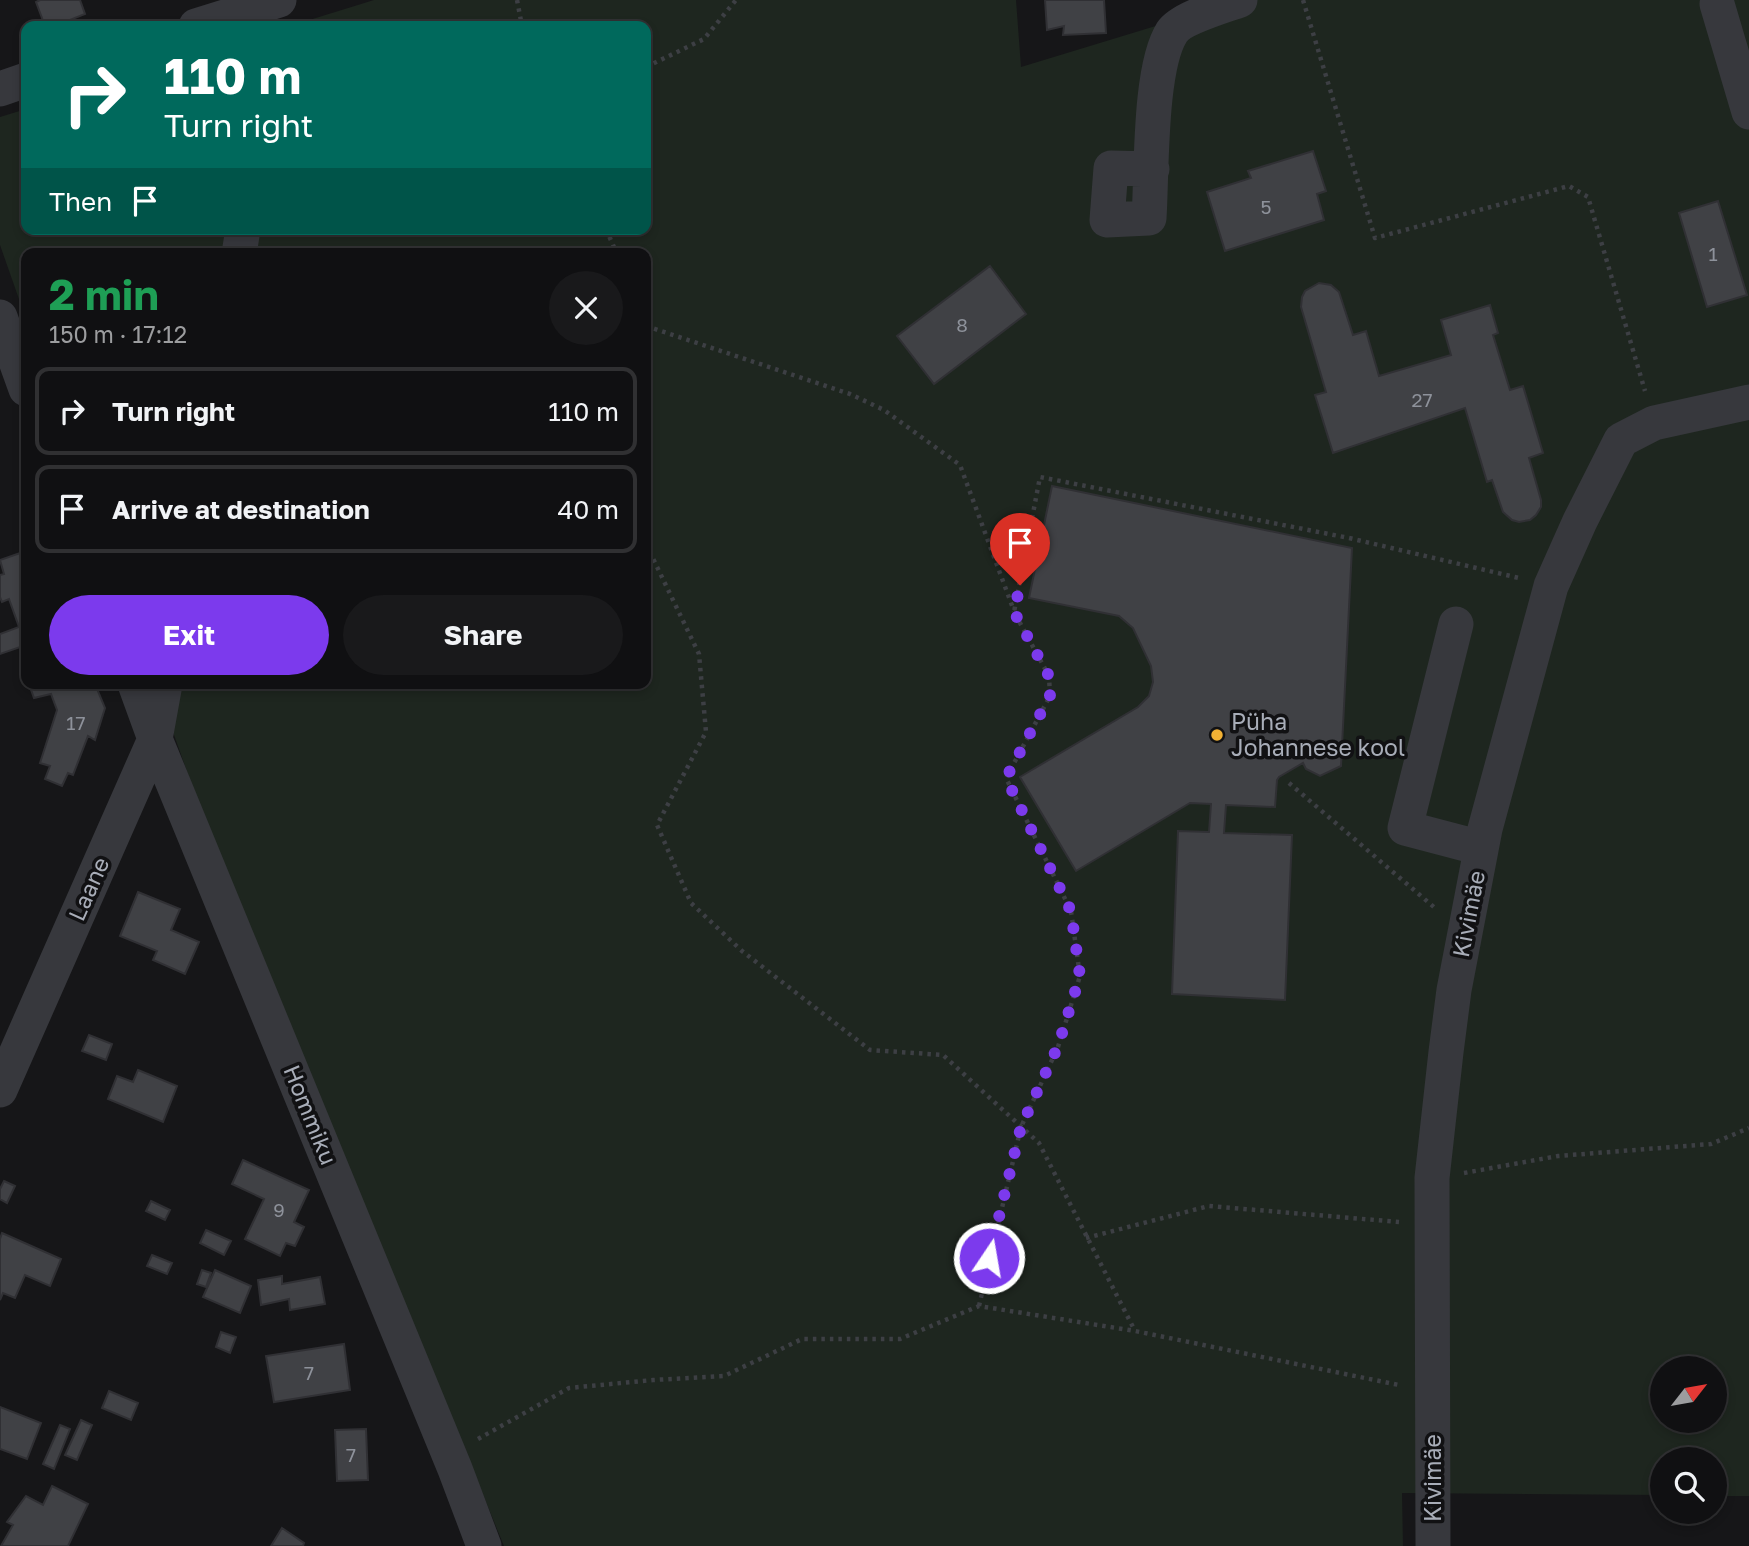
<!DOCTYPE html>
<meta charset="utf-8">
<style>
:root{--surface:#101012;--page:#19191b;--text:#f1f3f6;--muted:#9c9d9f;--line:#303032;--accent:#7c3aed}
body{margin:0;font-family:"Golos Text",sans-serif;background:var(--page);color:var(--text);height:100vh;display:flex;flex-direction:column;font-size:26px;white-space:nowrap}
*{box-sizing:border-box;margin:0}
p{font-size:23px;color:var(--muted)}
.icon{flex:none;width:38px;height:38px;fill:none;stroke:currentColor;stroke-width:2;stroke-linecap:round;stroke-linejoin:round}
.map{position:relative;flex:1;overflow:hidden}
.details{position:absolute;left:21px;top:248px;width:630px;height:441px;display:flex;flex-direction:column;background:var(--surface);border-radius:14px;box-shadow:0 4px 10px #0003,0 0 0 2px var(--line)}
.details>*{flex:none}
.banner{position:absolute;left:21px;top:21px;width:630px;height:214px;border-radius:14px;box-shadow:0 4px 10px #0003,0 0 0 2px var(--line);background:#00695c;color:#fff;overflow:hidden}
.needle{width:46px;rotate:59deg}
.controls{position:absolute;left:1650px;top:1356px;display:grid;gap:14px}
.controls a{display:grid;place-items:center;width:77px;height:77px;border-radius:50%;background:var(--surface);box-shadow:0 4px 10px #0003,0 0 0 2px var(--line);font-size:35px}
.pin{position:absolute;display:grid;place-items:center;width:60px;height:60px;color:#fff;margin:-72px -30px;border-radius:50% 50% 50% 0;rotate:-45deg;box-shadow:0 0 7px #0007}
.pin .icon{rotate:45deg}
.me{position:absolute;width:77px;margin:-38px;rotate:12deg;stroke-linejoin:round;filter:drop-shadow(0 0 5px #0008)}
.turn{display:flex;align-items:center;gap:24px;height:147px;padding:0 28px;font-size:32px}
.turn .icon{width:91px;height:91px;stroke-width:2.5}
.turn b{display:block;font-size:49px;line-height:60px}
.then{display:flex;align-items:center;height:66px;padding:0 28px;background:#0003;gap:14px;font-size:26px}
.round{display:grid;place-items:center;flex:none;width:74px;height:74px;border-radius:37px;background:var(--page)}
.headline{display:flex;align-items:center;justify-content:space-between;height:119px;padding:0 28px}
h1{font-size:42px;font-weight:700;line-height:52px;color:#1e9e55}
.primary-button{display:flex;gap:14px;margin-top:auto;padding:14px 28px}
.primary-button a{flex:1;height:80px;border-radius:42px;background:var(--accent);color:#fff;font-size:28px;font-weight:700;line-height:80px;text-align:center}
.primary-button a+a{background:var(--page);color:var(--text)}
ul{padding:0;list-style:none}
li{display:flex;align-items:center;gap:21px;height:88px;margin:0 14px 10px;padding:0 14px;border:4px solid var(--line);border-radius:14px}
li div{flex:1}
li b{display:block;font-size:26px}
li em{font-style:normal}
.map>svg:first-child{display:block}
</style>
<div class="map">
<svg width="1749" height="1546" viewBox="0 0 1749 1546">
<rect width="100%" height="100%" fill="#161618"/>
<path fill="#1e261f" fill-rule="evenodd" d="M374,0H1016L1021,67L1241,0H1749V1496H1715V1460H1662V1495L1402,1493L1403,1546H504L190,780L156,684H646V254H26V319L0,245V117L26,109V229H646V26H290ZM1662,1368H1715V1421H1662Z"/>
<path fill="#404145" stroke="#303034" stroke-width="2" d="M40,0H80L85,14L55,26H45L36,2Z
M1045,0H1104L1106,33L1063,35L1064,26L1047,30Z
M1313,151L1326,191L1317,194L1324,220L1225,251L1207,192L1251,178L1248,171Z
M1718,201L1747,295L1707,307L1679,213Z
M990,266L1026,314L934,384L897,336Z
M1319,283L1331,285L1339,292L1353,335L1366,331L1379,376L1451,355L1441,320L1490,305L1498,333L1493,335L1510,390L1523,386L1543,453L1529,458L1541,500V507L1536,515L1530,520L1519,522L1512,520L1503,512L1492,480L1487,482L1465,408L1333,453L1315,395L1326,392L1301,307L1302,297L1305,291Z
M1052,486L1352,548L1341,766L1320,776L1306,769L1303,763L1279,777L1277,780L1275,807L1226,805L1224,833L1292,835L1285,1000L1172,994L1178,831L1209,832L1211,804L1190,803L1076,871L1020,777L1138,707L1149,696L1153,682L1151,666L1133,628L1119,616L1029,598Z
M26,551V645L0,654V634L19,627L9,599L2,602L0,597V575L4,574L0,560Z
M29,684H95L105,708L95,740L88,736L73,775L68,773L62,786L45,779L50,766L40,763L57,710L51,694L34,698Z
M138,892L180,909L171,930L199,942L185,974L153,960L157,951L120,936Z
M89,1035L112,1044L106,1060L82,1051Z
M138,1070L177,1086L163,1122L108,1099L117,1076L133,1082Z
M243,1160L309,1190L294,1222L304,1227L295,1246L286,1243L280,1256L245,1239L264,1199L232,1184Z
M4,1181L15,1186L7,1203L0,1199V1189Z
M151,1201L170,1210L165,1220L146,1211Z
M206,1230L231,1241L224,1255L200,1243Z
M2,1233L61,1259L50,1286L25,1275L15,1298L3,1293L0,1300V1239Z
M152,1255L172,1263L167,1274L147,1266Z
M202,1270L211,1273L206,1287L197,1284Z
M215,1270L251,1286L240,1313L203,1297Z
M282,1276V1284L320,1277L325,1304L290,1310L289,1299L261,1305L258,1280Z
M221,1332L236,1337L230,1353L216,1347Z
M344,1344L350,1390L274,1402L266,1356Z
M109,1391L138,1403L131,1420L102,1408Z
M0,1407L41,1423L27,1459L0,1449Z
M81,1420L92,1425L77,1460L65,1455Z
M60,1425L70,1429L54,1469L43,1464Z
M366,1429L368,1480L337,1481L335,1430Z
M52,1486L88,1504L68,1546H1L13,1525L7,1522L26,1496L43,1505Z
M282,1528L304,1543L303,1546H271Z"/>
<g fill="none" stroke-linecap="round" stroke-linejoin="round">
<path stroke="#3d3f44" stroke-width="4.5" stroke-dasharray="3.5 5" stroke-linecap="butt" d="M517,0L522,26
M1303,0L1375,238L1569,186L1588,197L1645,391
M646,67L704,39L736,0
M606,229L617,254
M646,326L850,394L884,410L960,465L1014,611
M646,544L699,654L706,732L657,825L691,903L742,951L870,1050L943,1055L1039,1143L1135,1331
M1289,783L1435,908
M1464,1173L1558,1156L1711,1144L1749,1128
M1086,1238L1209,1206L1399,1222
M979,1306L1021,1127L1058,1047L1080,976L1071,911L1006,778L1050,696L1049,676L1014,612L1040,477L1349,538L1519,578
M478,1439L569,1388L653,1380L724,1376L802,1339H900L979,1306L1135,1331L1399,1385"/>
<path stroke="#37383d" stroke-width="35" d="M1717,4L1749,112
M196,26L279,0
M0,89L26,80
M1152,169L1111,168L1107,220L1149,218C1152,172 1149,68 1172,32C1181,18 1224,6 1240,0
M239,254L243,229
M0,317L26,389
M1456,624L1405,828L1481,848
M135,684L155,739L455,1469L484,1546
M0,1090L155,739L165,684
M1433,1546L1432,1178L1446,1052L1454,990L1485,829L1551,586L1580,521L1621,440L1654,423L1749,402"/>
</g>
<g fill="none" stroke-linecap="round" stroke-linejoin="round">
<path stroke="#7c3aed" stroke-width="12" stroke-dasharray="0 21.6" d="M989,1258L1021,1127L1058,1046L1080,976L1071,911L1006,778L1050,696L1049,676L1014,612L1020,585"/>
</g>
<circle fill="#f2b134" stroke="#111113" stroke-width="2.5" cx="1217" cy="735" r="7"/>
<g text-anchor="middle" stroke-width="7" stroke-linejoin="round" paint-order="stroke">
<g font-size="19" fill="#8e929b">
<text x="1266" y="214">5</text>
<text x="1713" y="261">1</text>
<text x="962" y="332">8</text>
<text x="1422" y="407">27</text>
<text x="76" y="730">17</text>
<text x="279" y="1217">9</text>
<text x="309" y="1380">7</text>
<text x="351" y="1462">7</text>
</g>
<g font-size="23" fill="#a8adb8" stroke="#111113" text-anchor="start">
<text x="1231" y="730">Püha<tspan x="1231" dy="26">Johannese kool</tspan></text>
</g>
<g font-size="23" fill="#a8adb8" stroke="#111113">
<text transform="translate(89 889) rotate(-66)" y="8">Laane</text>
<text transform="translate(1469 914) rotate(-79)" y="8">Kivimäe</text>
<text transform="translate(310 1115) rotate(68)" y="8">Hommiku</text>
<text transform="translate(1433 1478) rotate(-90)" y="8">Kivimäe</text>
</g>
</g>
</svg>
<div class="controls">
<a><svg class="needle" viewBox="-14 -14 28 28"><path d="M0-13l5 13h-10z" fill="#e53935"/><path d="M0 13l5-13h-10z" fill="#9c9d9f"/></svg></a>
<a><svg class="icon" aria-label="search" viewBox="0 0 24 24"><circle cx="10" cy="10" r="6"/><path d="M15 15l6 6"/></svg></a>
</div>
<div class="pin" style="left:1020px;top:585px;background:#d93025"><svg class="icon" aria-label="arrive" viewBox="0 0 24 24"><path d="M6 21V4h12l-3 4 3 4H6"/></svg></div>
<svg class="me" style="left:989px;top:1258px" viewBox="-20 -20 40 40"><circle r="17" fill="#7c3aed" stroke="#fff" stroke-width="3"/><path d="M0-11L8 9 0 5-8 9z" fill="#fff"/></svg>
<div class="banner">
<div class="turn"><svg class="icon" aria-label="right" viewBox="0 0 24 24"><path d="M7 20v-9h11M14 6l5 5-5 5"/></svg><div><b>110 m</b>Turn right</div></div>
<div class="then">Then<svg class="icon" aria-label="arrive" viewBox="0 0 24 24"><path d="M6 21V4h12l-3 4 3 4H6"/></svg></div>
</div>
<section class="details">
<div class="headline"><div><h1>2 min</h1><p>150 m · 17:12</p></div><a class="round"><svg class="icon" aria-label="close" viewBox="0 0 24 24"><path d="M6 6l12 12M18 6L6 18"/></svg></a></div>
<ul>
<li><svg class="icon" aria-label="right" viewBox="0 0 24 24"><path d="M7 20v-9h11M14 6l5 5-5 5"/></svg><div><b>Turn right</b></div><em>110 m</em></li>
<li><svg class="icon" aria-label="arrive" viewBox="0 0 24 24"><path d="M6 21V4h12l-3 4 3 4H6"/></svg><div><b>Arrive at destination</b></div><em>40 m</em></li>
</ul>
<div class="primary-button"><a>Exit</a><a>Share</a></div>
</section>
</div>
